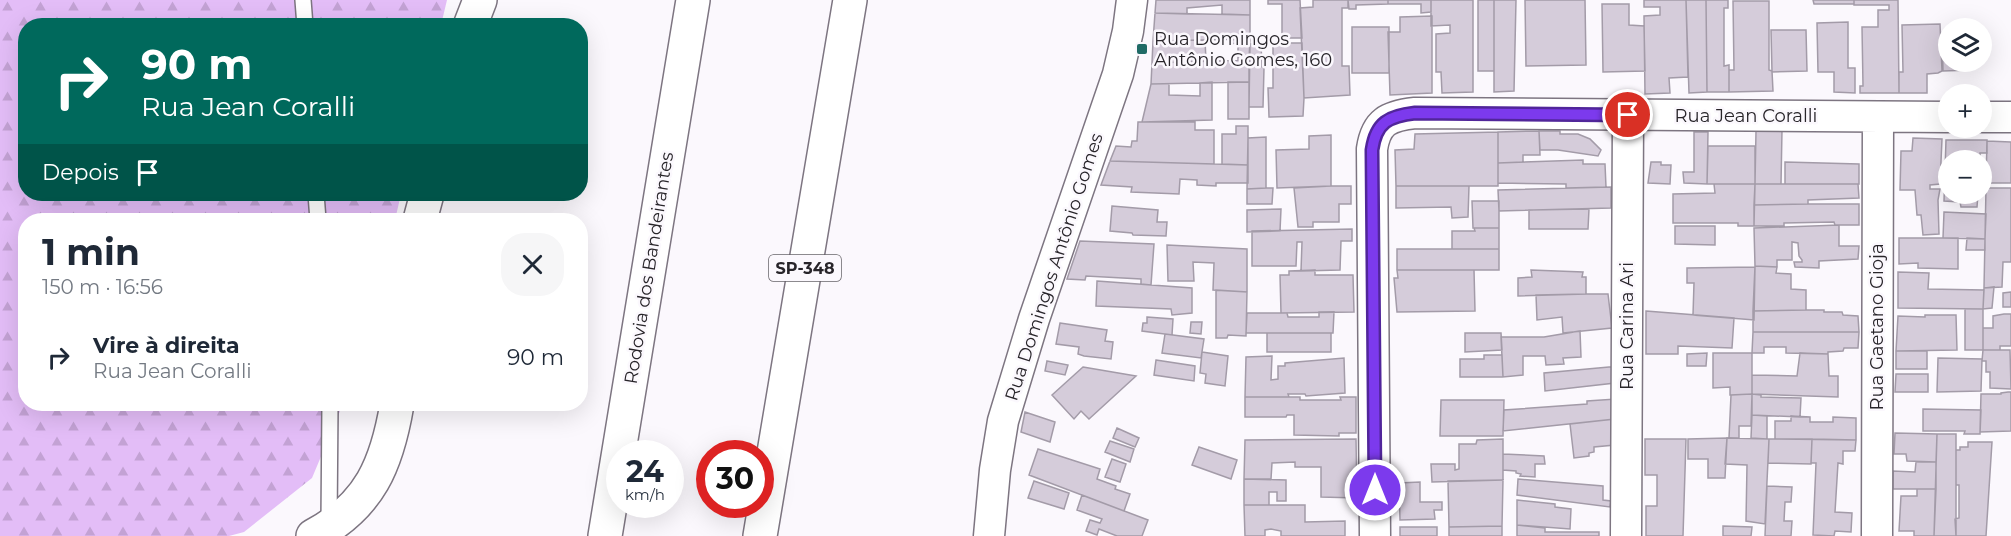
<!DOCTYPE html>
<html lang="pt">
<meta charset="utf-8">
<style>
:root{--surface:#fff;--page:#f6f6f7;--text:#1f2937;--muted:#747a83}
body{margin:0;font-family:Montserrat,sans-serif;background:var(--page);color:var(--text);height:100vh;display:flex;flex-direction:column;font-size:22px;white-space:nowrap}
*{box-sizing:border-box;margin:0}
p{font-size:20px;color:var(--muted)}
.icon{flex:none;width:33px;height:33px;fill:none;stroke:currentColor;stroke-width:2;stroke-linecap:round;stroke-linejoin:round}
.map{position:relative;flex:1;overflow:hidden}
.drawer{position:absolute;left:18px;top:213px;width:570px;height:198px;display:flex;flex-direction:column;background:var(--surface);border-radius:24px;box-shadow:0 6px 24px #0002}
.drawer>*{flex:none}
.hud{position:absolute;left:18px;top:18px;width:570px;height:183px;border-radius:24px;box-shadow:0 6px 24px #0002;background:#00695c;color:#fff;overflow:hidden}
.fabs{position:absolute;left:1938px;top:18px;display:grid;gap:12px}
.fabs a{display:grid;place-items:center;width:54px;height:54px;border-radius:50%;background:var(--surface);box-shadow:0 6px 24px #0002;font-size:30px}
.speed{position:absolute;left:606px;top:440px;display:flex;gap:12px;font-size:30px;font-weight:700;text-align:center}
.speed>*{display:grid;place-content:center;width:78px;height:78px;border-radius:50%;background:var(--surface);box-shadow:0 6px 24px #0002;line-height:1}
.speed small{font-size:15px;font-weight:400}
.speed .limit{border:9px solid #d22;background:#fff;color:#111}
.pin{position:absolute;display:grid;place-items:center;width:51px;height:51px;color:#fff;margin:-26px;border:3px solid #fff;border-radius:50%;box-shadow:0 2px 6px #0007}
.me{position:absolute;width:66px;margin:-33px;rotate:0deg;stroke-linejoin:round;filter:drop-shadow(0 0 4px #0008)}
.turn{display:flex;align-items:center;gap:21px;height:126px;padding:0 24px;font-size:27px}
.turn .icon{width:78px;height:78px;stroke-width:2.5}
.turn b{display:block;font-size:42px;line-height:51px}
.then{display:flex;align-items:center;height:57px;padding:0 24px;background:#0003;gap:12px;font-size:22px}
.round{display:grid;place-items:center;flex:none;width:63px;height:63px;border-radius:24px;background:var(--page)}
.overview{display:flex;align-items:center;justify-content:space-between;height:102px;padding:0 24px}
h1{font-size:36px;font-weight:700;line-height:45px}
ul{padding:0;list-style:none}
li{display:flex;align-items:center;gap:18px;height:84px;padding:0 24px}
li div{flex:1}
li b{display:block;font-size:22px}
li em{font-style:normal}
.map>svg:first-child{display:block}
</style>
<div class="map">
<svg width="2011" height="536" viewBox="0 0 2011 536">
<defs>
<pattern id="forest-firs" width="22" height="20" patternUnits="userSpaceOnUse" patternTransform="scale(1.5)"><rect width="22" height="20" fill="#e3bdf7"/><path d="M5 1l3.5 6h-7zM16 11l3.5 6h-7z" fill="#c3a2d4"/></pattern>
</defs>
<rect width="100%" height="100%" fill="#fbf8fd"/>
<path fill="url(#forest-firs)" d="M0,0H447L441,25L26,26V194H401L395,220H26V404H343L312,478L244,532L229,536H0Z"/>
<path fill="#d5ccda" stroke="#a39ba8" stroke-width="1.5" d="M1156,0H1250V15L1222,14V5L1187,8V14L1155,13Z
M1268,0H1300L1302,38H1282V4H1268Z
M1313,0H1348V8H1342V66H1349L1350,95L1304,98L1300,8L1313,7Z
M1348,0H1388V4L1356,5V9H1349Z
M1388,0H1431V12L1421,13V4H1388Z
M1431,0H1473V92L1442,93L1441,72H1436V34L1450,33V25L1431,26Z
M1478,0H1494V71H1478Z
M1494,0H1516L1514,91L1494,92Z
M1525,0H1585L1586,65L1526,66Z
M1644,0H1686L1688,77L1669,78L1670,93L1645,94L1644,16L1660,15V7H1644Z
M1686,0H1706L1707,92L1689,93Z
M1706,0H1728V8H1724V66L1729,65V92H1707Z
M1813,0H1854V4H1814Z
M1854,0H1898L1899,93H1860V86H1863L1862,27H1878V10H1889V5H1854Z
M1733,1H1769V70L1772,71L1773,91L1729,92V70H1734Z
M1602,4H1629V25L1644,26L1645,71L1603,72Z
M1155,13L1250,15V39L1153,41Z
M1432,16V93L1390,95L1388,32H1400V17Z
M1848,22V68H1855V93L1834,92V72H1818L1817,23Z
M1940,24L1942,71L1938,73L1927,74V93H1899V72H1903L1902,25Z
M1352,27H1389V73H1352Z
M1771,30H1806L1807,71L1772,72Z
M1942,36H1948V62H1971V70L1943,71Z
M1250,39L1249,60H1238V43L1229,44V40Z
M1205,40L1206,61L1152,63L1153,41Z
M1273,43H1302L1304,98L1303,116L1269,117L1268,88H1273Z
M1250,44H1261L1262,67L1264,68L1263,107H1249Z
M1249,60V82L1151,84L1152,63Z
M1212,82V120L1142,122L1151,84H1169V95L1200,96V83Z
M1228,82H1249V119H1228Z
M1138,122H1195V130H1214V164L1110,161L1116,146L1131,147L1132,141H1137Z
M1236,126H1248V165L1222,164V134H1236Z
M1782,130L1781,184H1755L1756,131Z
M1539,131L1540,155H1523V162L1498,163V132Z
M1539,131H1560V134H1578L1590,139L1601,150L1598,156L1558,150H1540Z
M1498,132V186H1396L1395,150L1414,149L1415,134Z
M1694,132H1708L1707,184L1684,183L1683,172H1694Z
M1331,135V186L1277,188L1276,150L1309,149V136Z
M1266,137V188L1247,189L1248,138Z
M1913,138L1942,139L1940,184L1930,185V189H1940L1938,200L1939,234L1923,235L1921,215H1917L1915,190H1900L1901,151H1912Z
M1946,140H1987V153H1980V160H1948V194H1978L1977,207H1961L1960,202L1944,201Z
M1987,141L2011,142V183H1986Z
M1708,146H1755V184H1707Z
M1583,160V164H1605L1606,187L1566,188V184L1498,183V163Z
M1110,161L1248,165V183H1216V186L1197,185V180L1180,179L1179,194L1131,192L1132,187L1101,185Z
M1651,162H1661V165H1671L1670,184L1648,183Z
M1785,162L1859,164V184H1785Z
M1714,184H1755L1754,226H1738V223H1673V194L1715,193Z
M1755,184H1858L1859,198L1808,200V204L1754,205Z
M1331,186H1351V204H1339V222H1313V227H1298L1294,188Z
M1396,186H1469L1468,217L1452,218L1451,207L1396,208Z
M1611,187V208L1499,211L1498,190Z
M1266,188H1273L1272,204H1247V189Z
M1986,188H2011V262H2003L2002,287L1984,288Z
M1472,201H1499V228H1473Z
M1808,204H1859V225H1835L1834,222L1784,223V226H1754V205Z
M1112,206L1158,210L1157,222H1167L1166,236L1133,235L1132,233L1110,231Z
M1281,209L1280,231L1247,232V210Z
M1589,209L1588,229H1529V210Z
M1944,212L1986,214L1985,239L1943,238Z
M1839,225V246H1859L1858,259L1819,261V268L1795,267L1794,262H1802V260L1799,256L1798,243L1792,242V260H1777V267L1755,266L1754,228Z
M1675,226H1715V245L1675,244Z
M1474,228H1499V249H1452V231H1475Z
M1352,229V241H1341L1340,270L1301,271L1302,242H1297L1296,266H1252V231Z
M1899,238H1958V269L1918,268V263L1899,264Z
M1967,238L1985,239V250H1966Z
M1080,241L1154,244L1151,285L1141,284V279L1086,276L1085,280L1067,279Z
M1167,245L1247,249V292L1213,290L1214,263L1193,262L1194,281H1168Z
M1397,249H1499V270H1397Z
M1755,266L1777,267L1776,273L1791,274V289L1806,290V310L1753,311Z
M1755,267L1754,320L1693,315L1694,283H1687V268Z
M1315,270V275H1353L1354,312L1281,313L1280,275H1289V271Z
M1397,270H1474L1475,311L1397,312L1394,278H1398Z
M1531,270L1583,272L1582,277H1586V294L1518,296V278L1532,277Z
M1898,272L1929,273L1928,289L1984,290L1983,309L1898,308Z
M1097,281L1192,288V313L1172,315L1171,309L1096,306Z
M1994,287L1992,308L1983,309L1984,288Z
M1216,290L1247,292L1246,336L1228,335L1227,338H1216Z
M2011,292V307H2003V293Z
M1586,294H1608L1612,328L1563,333L1562,317L1537,320L1536,295Z
M1965,309H1983V350H1965Z
M1806,310H1824V312H1842L1843,315L1858,316L1859,332H1753V311Z
M1646,311L1734,318L1732,348L1678,346V354H1646Z
M1319,312H1334L1333,333H1246L1247,313H1287L1288,317H1319Z
M2004,314H2011V346H2000V350H1983V328H1993V316Z
M1925,315H1956L1957,350L1896,351L1898,316L1925,317Z
M1147,317L1173,319L1172,335L1142,331L1143,323H1147Z
M1191,322H1202L1201,334L1190,333Z
M1060,323L1107,330L1105,341L1113,342L1111,359L1084,356L1078,354L1079,347L1056,344Z
M1580,331L1581,357L1563,358L1564,364L1546,365L1545,356H1523V375L1503,377L1501,337H1544Z
M1753,332H1859L1858,348H1844L1843,351L1828,352V354L1786,353V347H1764V353H1752Z
M1267,333H1331V352H1267Z
M1465,333H1501L1502,350L1465,352Z
M1165,334L1204,339L1201,358L1162,353Z
M1983,350H2010L2011,389L1990,388V372H1986V361H1982Z
M1896,351H1927V369H1896Z
M1202,352L1228,356L1225,386L1205,383L1206,374L1200,373Z
M1707,353L1706,366H1687V354Z
M1713,353H1752V394L1730,395V387L1713,388Z
M1800,353L1828,354L1829,376H1838V397L1752,394V375L1797,376Z
M1484,355H1502L1503,377H1460V359H1484Z
M1272,356L1271,380L1278,379V366H1285V363L1344,358L1345,393L1306,396L1305,394H1288L1289,397H1245L1246,357Z
M1938,358L1982,359L1981,391L1937,392Z
M1156,360L1195,366L1194,381L1154,375Z
M1047,361L1068,365L1065,375L1045,371Z
M1083,367L1136,376L1089,419L1081,411L1074,419L1052,395Z
M1609,367H1614L1615,383L1545,391L1544,373Z
M1896,374H1928V392H1895Z
M2008,392H2011V431L1980,432L1981,394H2001V393Z
M1752,394L1761,395V397L1801,398L1800,417L1752,415Z
M1752,394L1751,426H1739V438H1729L1731,395Z
M1245,397H1300V400H1341L1340,397H1356V433H1339V436L1294,435V415H1287L1286,417H1245Z
M1616,399L1615,419L1503,431L1504,410L1587,404V401Z
M1441,400H1504L1503,436H1440Z
M1923,409L1981,410L1980,434H1964L1965,431H1923Z
M1025,412L1055,422L1050,442L1021,432Z
M1752,415L1767,416V439L1751,438Z
M1791,416L1810,417V422H1833V417L1856,418V440L1775,439V421H1791Z
M1615,419V445L1594,447V452L1589,453V456L1574,458L1570,424Z
M1117,428L1139,438L1135,447L1113,438Z
M1895,433L1937,434L1936,462L1907,461L1906,454H1894Z
M1937,434H1956V536H1934Z
M1727,438L1725,478H1708V459H1688V439Z
M1727,438L1769,439L1765,524L1746,521L1747,465L1725,464Z
M1356,439L1357,498L1321,497V467H1295V462L1272,463L1271,479H1244L1245,440Z
M1503,439V480L1432,482L1431,464H1455V470L1459,469V444H1476L1477,440Z
M1645,439H1686L1683,536H1646V506H1657V475H1645Z
M1769,439H1812L1811,464L1768,463Z
M1812,439L1856,440L1855,451H1843V464L1838,463L1835,512L1852,513L1851,532L1835,531L1834,536L1813,535L1816,463H1811Z
M1110,441L1134,449L1130,462L1105,452Z
M1968,442H1992L1986,536H1956L1955,519L1959,518V485H1956V450H1960V447H1968Z
M1199,447L1237,460L1231,479L1192,465Z
M1038,449L1100,469L1097,479L1116,486L1115,489L1130,494L1124,511L1029,475Z
M1503,454L1544,456L1545,464H1535V477L1520,476L1521,474L1516,473V471L1503,470Z
M1112,459L1126,464L1120,482L1105,477Z
M1916,462H1936V489H1893V471L1915,472Z
M1244,479L1286,480V501H1277V492H1269V505H1244Z
M1518,479L1603,486V500L1611,501L1610,507L1517,495Z
M1503,480L1502,526L1449,527L1448,481Z
M1034,481L1069,493L1064,509L1028,498Z
M1420,482V502H1442V510H1434L1435,519L1400,520L1399,483Z
M1767,486L1792,487L1791,502H1785L1784,521H1792L1791,536H1765Z
M1917,489H1936L1934,536H1914V531H1899L1901,496H1917Z
M1082,495L1148,520L1142,536H1117L1099,529L1097,535L1086,531L1090,520L1100,523L1102,519L1077,510Z
M1517,500L1555,504V507L1571,509L1570,529L1517,525Z
M1244,505H1305V522L1345,521V536H1281V531L1271,529L1265,530V536H1245Z
M1517,525L1545,528V532H1599V536H1517Z
M1502,526V536H1449V527Z
M1723,526L1752,527L1751,536H1723Z
M1400,527H1437V536H1400Z"/>
<g fill="none" stroke-linecap="round" stroke-linejoin="round">
<g stroke="#7d7581" stroke-width="18">
<path id="service" d="M303,0L305,26
M316,194L318,220
M329,525L330,404"/>
</g>
<g stroke="#7d7581" stroke-width="33">
<path id="minor" d="M1982,117H2011
M989,536L995,470L1003,421L1034,319L1118,74L1128,31L1132,0
M1375,536L1372,149C1376,122 1388,116 1415,113L1948,117
M1626,536L1628,115
M1877,536L1878,117"/>
</g>
<g stroke="#7d7581" stroke-width="36">
<path id="secondary" d="M470,26L480,0
M420,220L427,194
M313,536C370,506 387,464 397,404"/>
</g>
<g stroke="#7d7581" stroke-width="36">
<path id="motorway" d="M605,536L693,0
M760,536L850,0"/>
</g>
<use href="#service" stroke="#fff" stroke-width="15"/>
<use href="#minor" stroke="#fff" stroke-width="30"/>
<use href="#secondary" stroke="#fff" stroke-width="33"/>
<use href="#motorway" stroke="#fff" stroke-width="33"/>
</g>
<g fill="none" stroke-linecap="round" stroke-linejoin="round">
<g stroke="#51269a" stroke-width="15">
<path id="route" d="M1375,490L1372,150C1376,122 1389,116 1415,113L1628,115"/>
</g>
<use href="#route" stroke="#7c3aed" stroke-width="10"/>
</g>
<rect fill="#206b66" stroke="#fbf8fd" stroke-width="2" x="1136" y="43" width="12" height="12" rx="3"/>
<g text-anchor="middle" stroke-width="5" stroke-linejoin="round" paint-order="stroke">
<rect fill="#fbf8fd" stroke="#676469" stroke-width="1.5" x="769" y="255" width="72" height="26" rx="4.5"/>
<g font-size="16" font-weight="bold" fill="#28252a">
<text x="805" y="274">SP-348</text>
</g>
<g font-size="18" fill="#28252a" stroke="#fbf8fd" text-anchor="start">
<text x="1154" y="45">Rua Domingos<tspan x="1154" dy="21">Antônio Gomes, 160</tspan></text>
</g>
<g font-size="18" fill="#28252a" stroke="#fbf8fd">
<text x="1746" y="122">Rua Jean Coralli</text>
<text transform="translate(1054 267) rotate(-72)" y="6">Rua Domingos Antônio Gomes</text>
<text transform="translate(649 268) rotate(-81)" y="6">Rodovia dos Bandeirantes</text>
<text transform="translate(1627 326) rotate(-90)" y="6">Rua Carina Ari</text>
<text transform="translate(1877 327) rotate(-90)" y="6">Rua Gaetano Gioja</text>
</g>
</g>
</svg>
<div class="fabs">
<a><svg class="icon" aria-label="layers" viewBox="0 0 24 24"><path d="M12 4l9 5-9 5-9-5zM3 14l9 5 9-5"/></svg></a>
<a>+</a>
<a>−</a>
</div>
<div class="speed"><div>24<small>km/h</small></div><div class="limit">30</div></div>
<div class="pin" style="left:1628px;top:115px;background:#d93025"><svg class="icon" aria-label="arrive" viewBox="0 0 24 24"><path d="M6 21V4h12l-3 4 3 4H6"/></svg></div>
<svg class="me" style="left:1375px;top:490px" viewBox="-20 -20 40 40"><circle r="17" fill="#7c3aed" stroke="#fff" stroke-width="3"/><path d="M0-11L8 9 0 5-8 9z" fill="#fff"/></svg>
<div class="hud">
<div class="turn"><svg class="icon" aria-label="right" viewBox="0 0 24 24"><path d="M7 20v-9h11M14 6l5 5-5 5"/></svg><div><b>90 m</b>Rua Jean Coralli</div></div>
<div class="then">Depois<svg class="icon" aria-label="arrive" viewBox="0 0 24 24"><path d="M6 21V4h12l-3 4 3 4H6"/></svg></div>
</div>
<section class="drawer">
<div class="overview"><div><h1>1 min</h1><p>150 m · 16:56</p></div><a class="round"><svg class="icon" aria-label="close" viewBox="0 0 24 24"><path d="M6 6l12 12M18 6L6 18"/></svg></a></div>
<ul>
<li><svg class="icon" aria-label="right" viewBox="0 0 24 24"><path d="M7 20v-9h11M14 6l5 5-5 5"/></svg><div><b>Vire à direita</b><p>Rua Jean Coralli</p></div><em>90 m</em></li>
</ul>
</section>
</div>
